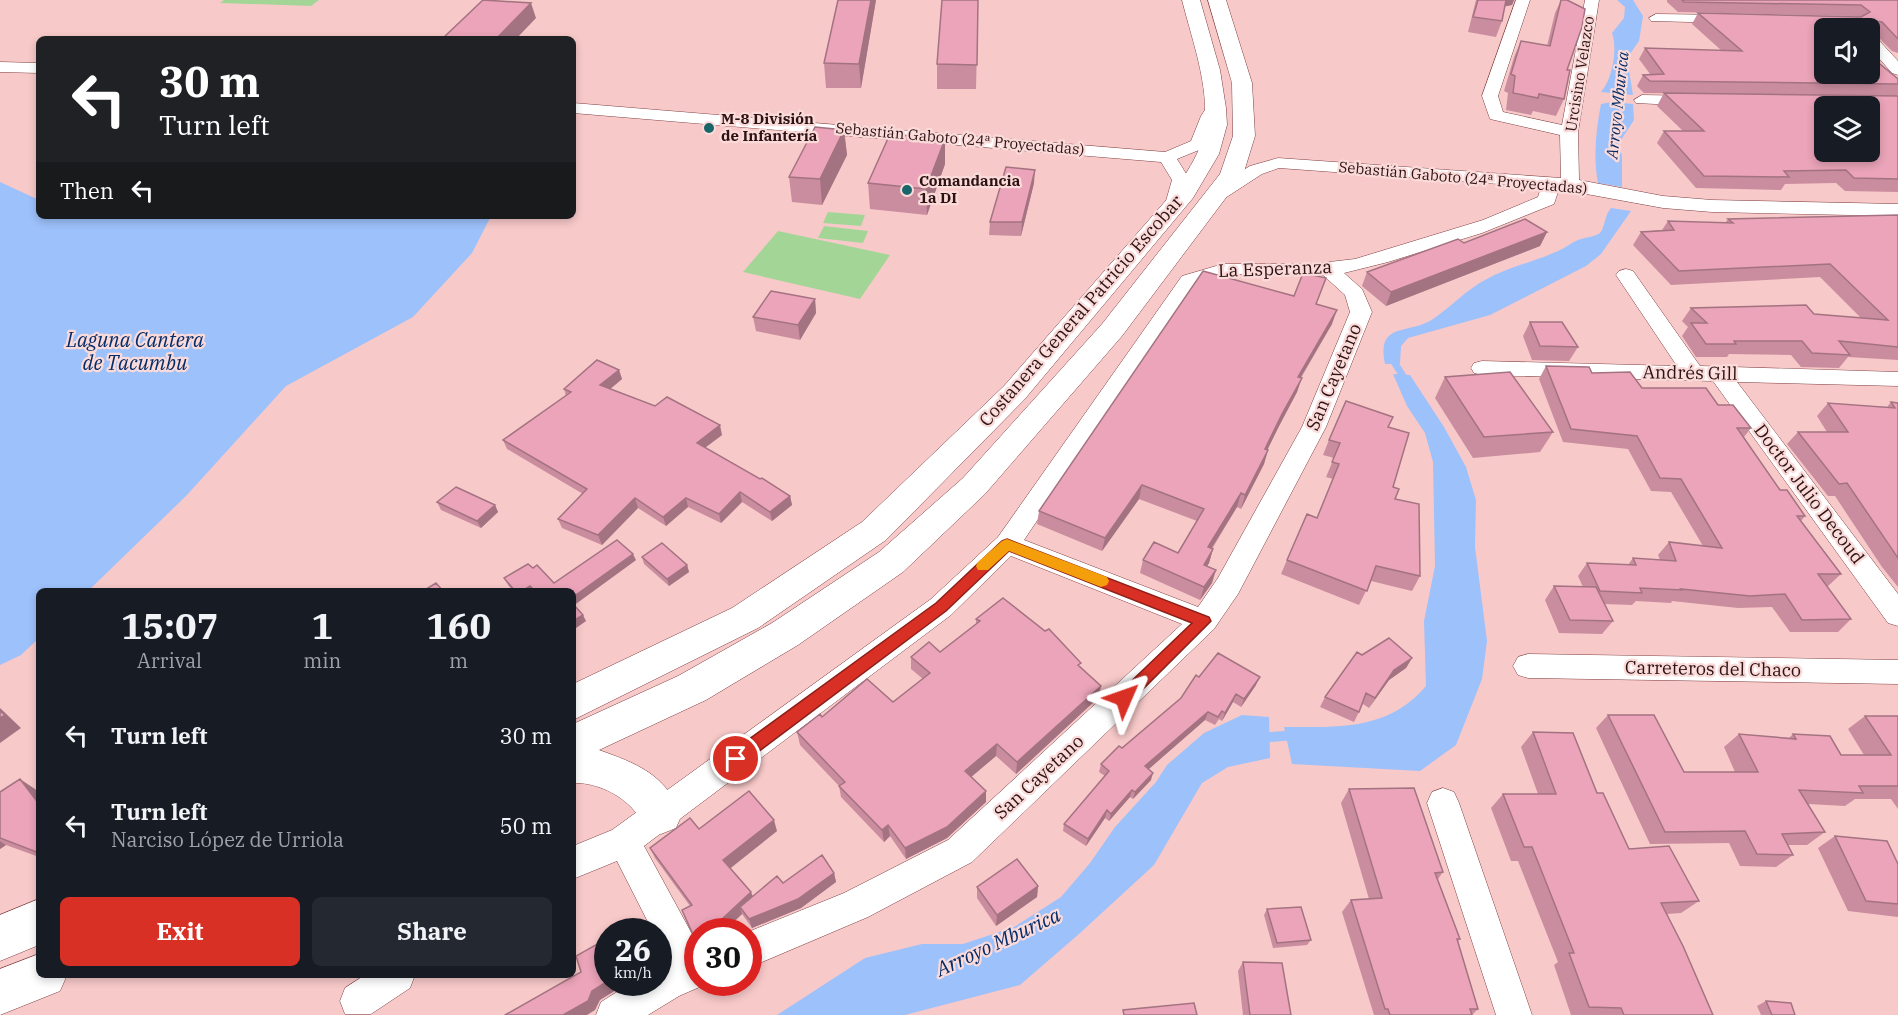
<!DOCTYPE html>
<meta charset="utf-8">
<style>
:root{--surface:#171b24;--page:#242831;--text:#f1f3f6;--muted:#9ea1a6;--accent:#d93025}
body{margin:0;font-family:"IBM Plex Serif",serif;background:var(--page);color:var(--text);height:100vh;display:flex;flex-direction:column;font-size:22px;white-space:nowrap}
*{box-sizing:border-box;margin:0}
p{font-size:20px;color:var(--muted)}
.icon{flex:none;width:33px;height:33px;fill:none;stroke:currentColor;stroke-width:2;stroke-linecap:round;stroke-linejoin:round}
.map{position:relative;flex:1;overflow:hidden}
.details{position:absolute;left:36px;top:588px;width:540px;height:390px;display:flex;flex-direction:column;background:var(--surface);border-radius:9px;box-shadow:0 3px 9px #0003}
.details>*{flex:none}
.top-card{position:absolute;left:36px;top:36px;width:540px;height:183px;border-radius:9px;box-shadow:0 3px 9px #0003;background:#202124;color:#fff;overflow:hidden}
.controls{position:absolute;left:1814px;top:18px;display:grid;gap:12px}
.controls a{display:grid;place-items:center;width:66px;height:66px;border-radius:9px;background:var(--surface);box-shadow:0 3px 9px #0003;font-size:30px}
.speed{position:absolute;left:594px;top:918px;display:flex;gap:12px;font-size:30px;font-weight:700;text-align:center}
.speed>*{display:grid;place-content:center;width:78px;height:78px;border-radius:50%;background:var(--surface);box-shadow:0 3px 9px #0003;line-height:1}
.speed small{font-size:15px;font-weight:400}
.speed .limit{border:9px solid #d22;background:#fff;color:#111}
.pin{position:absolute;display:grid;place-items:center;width:51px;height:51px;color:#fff;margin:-26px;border:3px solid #fff;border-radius:50%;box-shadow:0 2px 6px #0007}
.me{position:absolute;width:66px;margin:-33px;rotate:47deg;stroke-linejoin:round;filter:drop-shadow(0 0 4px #0008)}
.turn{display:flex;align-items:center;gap:21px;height:126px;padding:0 24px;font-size:27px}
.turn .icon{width:78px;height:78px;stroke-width:2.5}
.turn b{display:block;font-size:42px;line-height:51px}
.then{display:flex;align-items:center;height:57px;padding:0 24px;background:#0003;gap:12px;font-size:22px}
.eta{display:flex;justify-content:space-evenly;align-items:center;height:102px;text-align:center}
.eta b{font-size:36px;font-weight:800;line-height:42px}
.action{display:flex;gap:12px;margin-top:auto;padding:12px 24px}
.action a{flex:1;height:69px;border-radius:9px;background:var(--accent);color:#fff;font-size:24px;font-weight:800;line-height:69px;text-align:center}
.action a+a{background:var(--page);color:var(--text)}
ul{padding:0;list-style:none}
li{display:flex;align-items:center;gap:18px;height:90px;padding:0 24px}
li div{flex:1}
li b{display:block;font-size:22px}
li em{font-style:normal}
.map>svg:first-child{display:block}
</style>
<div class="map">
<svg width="1898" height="1015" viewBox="0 0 1898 1015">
<rect width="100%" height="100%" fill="#f8c9c9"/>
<path fill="#a3d696" d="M224,0H319L311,6L220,3Z
M828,212L865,215L861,226L823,223Z
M824,226L868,231L863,243L818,238Z
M778,231L890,255L860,299L743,272Z"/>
<path fill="#9dc1fb" d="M1617,0H1633L1643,16L1639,41L1630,54L1628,65L1633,95L1601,92C1612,80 1618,49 1612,33L1624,18L1625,7Z
M1612,102L1633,104L1634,120L1617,146L1622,155V187L1598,183C1593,157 1596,130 1601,104Z
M0,182L39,200V216H491L472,253L413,317L286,386L186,496L88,591H39V638L21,655L0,665Z
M1611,208L1631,211L1601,254L1586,266L1490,315L1408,338L1401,346L1400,364H1385C1376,321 1409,335 1433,319C1451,307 1466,290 1485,280C1508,267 1534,262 1558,251C1565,248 1571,243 1578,240C1585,237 1595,237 1600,233C1605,228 1604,216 1611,208Z
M1393,374L1410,375L1444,427L1466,467L1476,500L1475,547L1487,641L1482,679L1456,745L1420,771L1292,764L1284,727C1338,727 1388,731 1426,686L1424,621L1435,566L1433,462L1425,433L1407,406Z
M1242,715L1269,717L1270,758L1228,767L1202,783L1154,865L1079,934L1020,985L905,1015H777L865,958L922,944H963L1014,927L1061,897L1090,863L1115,827L1156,782L1167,765L1204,733Z"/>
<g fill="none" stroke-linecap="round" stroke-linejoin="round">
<path stroke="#9dc1fb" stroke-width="7" d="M1389,354L1408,384"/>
<path stroke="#9dc1fb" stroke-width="10" d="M1258,738L1297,735"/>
<g stroke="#7f3f41" stroke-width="1">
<path id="minor" d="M1516,0H1530L1498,96L1503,112L1562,125L1585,0H1599L1578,132L1579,180L1663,196L1712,200L1898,204V216L1712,212L1663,208L1559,189L1554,204L1482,233L1388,262L1344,273L1362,289L1372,312L1326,427L1238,594L1214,629L972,862L868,917L748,968V932L844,893L948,840L1182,624L1011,556L951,615L644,846L698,945V982H711L679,996L648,1015H596L601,1002L633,982H658V968L669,964L658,943V932H653L617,861L573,879V846L612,830L931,599L998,537L1182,276L1223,264H1312L1355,259L1483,220L1538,197L1541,187L1279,168L1262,174L1222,200H1208L1206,196L1208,192L1250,166L1278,158L1561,178L1560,135L1490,119L1482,96ZM1240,274L1323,275L1345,295L1350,312L1302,427L1218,578L1198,607L1024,540L1196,284L1211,278Z
M1656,14L1730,15L1737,19L1730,23L1651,21L1649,18Z
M1869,34L1874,35L1898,61V75L1892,73L1869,47Z
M0,62L39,63V73L0,72Z
M1642,95L1695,96L1703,101L1695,106L1636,103L1634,100Z
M1216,101L1224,106L1217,116L1207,144L1204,148L1177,159L1190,180L1180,212H1166L1164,208L1172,180L1161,162L573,113V103L1165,152L1191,141L1201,116L1210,102Z
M1626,269L1633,271L1700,366L1898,372V386L1737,382L1898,594V626L1888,623L1713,381L1482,375L1474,373L1471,368L1474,363L1482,361L1677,366L1616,275L1619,271Z
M1528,654L1898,660V684L1528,678L1518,675L1513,666L1518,657Z
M1443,788L1454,792L1459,803L1532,1015H1496L1427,803L1432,792Z
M365,975H415L410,988L371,1014H345L340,1001L345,988Z"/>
</g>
<g stroke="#7f3f41" stroke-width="1">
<path id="highway" d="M1182,0H1200L1220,70L1226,108L1227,125L1219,154L1193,198L1024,400L886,540L758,628L573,720V684L732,608L862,522L1004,386L1176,189C1186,173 1197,158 1202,140C1213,95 1193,44 1182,0Z
M1208,0H1226L1252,83L1255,136L1243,175L1122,336L985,494L903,572L798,645L706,700L599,750C638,764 664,774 682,814L676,828L661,834C641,826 644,820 630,806C616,792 593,782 573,783V724L678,676L772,623L879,552L963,478L1102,324L1220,174L1233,136L1232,83Z
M39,899V945L0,961V915Z
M39,954V975H67L60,991L0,1015V969Z"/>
</g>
<use href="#minor" fill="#fff" fill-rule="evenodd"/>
<use href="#highway" fill="#fff" fill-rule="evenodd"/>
</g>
<path fill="#ca8d9f" d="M876,0L861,88H826L824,63Z
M978,0L976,89H937V64Z
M1475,0H1514L1512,5L1505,6L1502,21L1496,37L1468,32L1476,0Z
M1561,0H1567V70L1564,99L1556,116L1533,111L1531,115L1506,110L1508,93L1504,91L1514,57L1521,41L1547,46L1555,13Z
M1667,0H1898V53L1892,51L1874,33L1869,41V28H1824L1898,79V94L1897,96L1644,93L1637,86L1643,75L1650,74L1639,59L1645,48L1722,51L1692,24L1698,13L1856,17L1854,16L1678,12L1667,2Z
M1664,93L1898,96V192L1845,191L1836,183L1785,184L1781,190L1696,188L1657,143L1664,131H1683L1657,106Z
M844,130L847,155L822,205L792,202L789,177Z
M945,139V164L927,215L870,209L868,183Z
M1034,183L1021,236L989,235L990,222Z
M1898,215V360L1848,357L1839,368L1801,367L1791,355L1729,354L1727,357H1696L1682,336L1688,327L1682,321L1691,308L1814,314L1861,318L1820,277L1671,285L1633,245L1641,232L1662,230L1668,221L1725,223L1728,219Z
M1547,232L1540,246L1386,306L1362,286L1367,272L1464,243Z
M815,299L816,313L800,340L756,331L753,317Z
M1317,304L1332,324L1301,378L1297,392L1278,428L1267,450H1268L1264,464L1241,509L1237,507L1212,549H1213L1209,563L1207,566L1212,583L1200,600L1140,573L1143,560L1178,553L1197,521L1139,499L1102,551L1037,524L1039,511Z
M1530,322L1578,347L1569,361L1532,360L1523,336Z
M1546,366L1592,373L1642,388L1718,405L1751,428L1744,437L1780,490L1805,516L1801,521L1841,574L1827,587L1851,619L1838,632H1790L1772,607L1738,608L1672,601L1671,603L1636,601L1632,605L1604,604L1613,621L1602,634L1559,633L1545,600L1554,586L1583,587L1578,576L1587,563L1628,565L1633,558L1660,560L1658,555L1669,542L1703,546L1671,492L1651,491L1628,449L1563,442L1539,379Z
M619,370L622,379L610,389L722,435L705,448L790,496L792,505L772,521L742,502L721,523L688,507L666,526L638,508L602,545L562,528L558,519L583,494L507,449L503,440L566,396L564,389Z
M1445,377L1553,432L1540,452L1473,458L1435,398Z
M1891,402L1898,403V587L1882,567L1835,496H1828L1787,444L1798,432H1827L1817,416L1828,403L1887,407Z
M1388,427L1393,487L1395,499L1420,576L1412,591L1371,581L1359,605L1281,574L1287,560L1317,518L1333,479L1326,477L1334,458L1323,455L1329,440Z
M437,502L495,505L498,512L481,528L441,510Z
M642,557L687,565L689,572L669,586L644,564Z
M636,560L574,605L586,621L573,630V591H513L508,585L504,578L533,568L554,583Z
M976,619L1080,667L1101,686L1098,698L1016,774L996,756L971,777L986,791V802L947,838L906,859L890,836L884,842L841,797L839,786L800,745L797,732L822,717L893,702L923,679L911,669V657L940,652L976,624Z
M1362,655L1412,658L1406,668L1389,680L1369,708L1363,704L1354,722L1320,707L1325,697Z
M1199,677L1256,685L1241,707L1233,702L1222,721L1219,719L1215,725L1205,720L1149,769L1151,780L1133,799L1130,797L1109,821L1105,818L1086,846L1063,831L1064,824L1105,776L1099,772L1101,764L1122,748L1181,698Z
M1608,715L1684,772H1735L1724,747L1739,734L1789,738L1793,734L1841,755H1864L1848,729L1865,716H1898V809L1891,799H1855L1845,806L1808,804L1825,832L1807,845H1788L1793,855L1776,867L1740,866L1729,843L1650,844L1596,728Z
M1533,732L1597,793L1629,849L1699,901L1681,913L1667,914L1713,1015H1571L1554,965L1558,962L1518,861H1511L1491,808L1503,794H1538L1521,747Z
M35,789L39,795V857L6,845L0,849V792Z
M1349,789L1443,872L1438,879L1460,939L1458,941L1478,1009L1472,1015H1374L1342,912L1351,900L1369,899L1341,803Z
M699,829L777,831L730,868L753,896L783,883L834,873L836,882L801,908L752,928L742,914L723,932H698L690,906L655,858L650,848Z
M1835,836L1898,864V917L1848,911L1818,848Z
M1038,886L1037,897L996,926L977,898V887Z
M1267,909L1311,940L1307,945L1273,948L1264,915Z
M1243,962L1291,1015H1243L1238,971Z
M1766,1001L1795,1015H1761L1757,1006Z"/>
<path fill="#a47382" d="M871,0H876L861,88L859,64Z
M1504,0H1514L1512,5L1502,7Z
M531,3L536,18L516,39H496Z
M844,130L847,155L822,205L820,179Z
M945,139V164L927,215L926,189Z
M1035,170L1034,183L1021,236L1022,222Z
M1547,232L1540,246L1386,306L1391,292Z
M815,299L816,313L800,340L798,325Z
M1337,310L1332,324L1293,390L1298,377Z
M619,370L622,379L603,395L600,385Z
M1302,378L1297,392L1278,428L1261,463L1265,449L1282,414Z
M720,425L722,435L699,452L697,443Z
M1268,450L1264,464L1241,509L1245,495Z
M1142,485L1139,499L1102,551L1105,538Z
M740,492L742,502L721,523L719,514Z
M1241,493L1237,507L1204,560L1208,547Z
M790,496L792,505L772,521L770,512Z
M635,498L638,508L602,545L598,535Z
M686,498L688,507L666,526L663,517Z
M495,505L498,512L481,528L477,521Z
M1213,549L1209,563L1200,578L1204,565Z
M633,554L636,560L573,606V597Z
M687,565L689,572L669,586L667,579Z
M1216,570L1212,583L1200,600L1204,587Z
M530,586L533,591H522Z
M583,615L586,621L573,630V621Z
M1412,658L1406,668L1389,680L1369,708L1394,670Z
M1260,677L1256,685L1241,707L1244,699Z
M1101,686L1098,698L1016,774L1017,762Z
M1236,694L1233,702L1222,721L1225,713Z
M0,708L21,728L0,743Z
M1208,712L1205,720L1143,774L1145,766Z
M997,744L996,756L964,783L965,771Z
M1153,773L1151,780L1133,799L1135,792Z
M20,779L35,789L39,795V804Z
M1132,790L1130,797L1109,821L1111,814Z
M986,791V802L947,838L906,859L905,848Z
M1107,810L1105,818L1086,846L1088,839Z
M774,820L777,831L727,871L723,860Z
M888,825L890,836L884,842L882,830Z
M0,841L6,845L0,849Z
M834,873L836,882L801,908L752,928L749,919Z
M1038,886L1037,897L996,926L997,915Z
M751,892L755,902L740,907L742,914L723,932H708Z
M608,981V982H629L600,1000L595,1010L587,1015H563L592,991Z"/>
<path fill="#eba4b9" stroke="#a47382" stroke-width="1.5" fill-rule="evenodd" d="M483,0L531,3L496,39H442Z
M838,0H871L859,64L824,63Z
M942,0H978L977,65L937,64Z
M1478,0H1506L1502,21L1473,17Z
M1561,0H1567L1585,9L1582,27L1567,70H1570L1564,99L1539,94L1538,98L1513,93L1515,76L1511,74L1521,41L1550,46Z
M1682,0H1898V39L1882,22L1875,21L1874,34L1869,32V28H1854L1831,23L1838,28H1824V74H1869V55L1898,79V84L1650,81L1643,75L1664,74L1645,48L1742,51L1698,13L1861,17L1870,12L1861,5L1684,2Z
M1664,93L1898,96V179L1854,178L1846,170L1784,171L1789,177L1704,176L1664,131H1704ZM1824,106H1869V152H1824Z
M815,127L844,130L820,179L789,177Z
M890,134L945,139L926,189L868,183Z
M1006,167L1035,170L1022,222H990Z
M1898,215V347L1839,341L1850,355L1812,353L1802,341H1734L1736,344H1706L1691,323H1707L1691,308L1806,305L1814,314L1888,320L1830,264L1679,271L1641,232L1674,230L1668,221L1733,223L1728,219Z
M1525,219L1547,232L1391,292L1367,272L1458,239L1464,243Z
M1203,271L1294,296L1303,273L1326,278L1316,304L1337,310L1298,377L1302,378L1282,414L1265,449L1268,450L1245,495L1241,493L1208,547L1213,549L1204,565L1216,570L1204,587L1143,560L1154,542L1178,553L1204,509L1142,485L1105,538L1039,511Z
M771,291L815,299L798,325L753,317Z
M1530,322H1562L1578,347L1540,346Z
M597,360L619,370L600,385L655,406L667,397L720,425L697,443L760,479L762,478L790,496L770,512L740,492L719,514L686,498L663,517L635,498L598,535L558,519L587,489L503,440L571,392L564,389Z
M1546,366L1589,367L1592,373L1630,372L1642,388H1706L1718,405H1733L1751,428H1737L1780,490H1787L1805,516H1797L1841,574H1818L1851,619L1802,620L1785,594L1750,596L1681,589L1682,590L1640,588L1642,593L1600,591L1587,563L1636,565L1633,558L1676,561L1669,542L1722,548L1681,479L1660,478L1637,436L1571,429Z
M1510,372L1553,432L1484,437L1445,377Z
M1346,401L1393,417L1388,427L1409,433L1393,487L1399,489L1395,499L1419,504L1420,576L1376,566L1367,591L1287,560L1307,514L1317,518L1339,464L1332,462L1340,443L1329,440Z
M1891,402L1898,403V558L1847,483L1839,484L1798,432H1848L1828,403L1895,408Z
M456,487L495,505L477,521L437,502Z
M617,540L633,554L573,597V591H535L530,586L522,591H515L504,578L528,564L533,568L537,565L554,583Z
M662,543L687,565L667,579L642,557Z
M436,583L443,591H423Z
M1554,586L1596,587L1613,621L1570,620Z
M1003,598L1045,631L1049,629L1081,663L1078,665L1101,686L1017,762L997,744L965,771L986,791L947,827L905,848L888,825L882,830L839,786L845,782L797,732L820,714L822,717L867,679L893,702L930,673L911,657L929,642L940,652L980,621L976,619Z
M573,604L583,615L573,621Z
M1389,638L1412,658L1394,670L1375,698L1366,693L1359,712L1325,697L1357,652L1362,655Z
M1218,653L1260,677L1244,699L1236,694L1225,713L1222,711L1218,717L1208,712L1145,766L1153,773L1135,792L1132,790L1111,814L1107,810L1088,839L1064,824L1109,771L1101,764L1119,746L1122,748L1181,698L1196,675L1199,677Z
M0,711L5,715L0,718Z
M1608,715H1654L1684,772H1758L1739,734L1796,739L1793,734L1830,736L1841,755H1891L1865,716H1898V786H1859L1863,793L1799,790L1825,832L1782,834L1793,855L1757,854L1745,831L1665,832Z
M1533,732L1573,733L1597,793H1603L1629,849L1669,846L1699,901L1661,903L1683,946L1713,1015H1624L1621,1008L1589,1007L1569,953H1574L1532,847H1524L1503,794H1556Z
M20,779L39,804V853L0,838V792Z
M1414,788L1443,872L1435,873L1460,939H1457L1478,1009H1470L1472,1015H1390L1388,1009H1385L1351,900L1382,898L1349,789Z
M749,791L774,820L723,860L751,892L708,932H698V938L695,939L682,910L692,905L650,848L690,818L699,829Z
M1835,836L1887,841L1898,864V904L1866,901Z
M822,855L834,873L798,899L749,919L740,907L777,876L783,883Z
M1017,859L1038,886L997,915L977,887Z
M1301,907L1311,940L1277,943L1267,909Z
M608,938V981L592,991L588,1001L563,1015H505L581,972L576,956Z
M1243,962L1282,963L1291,1015H1250Z
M1766,1001L1791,1003L1795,1015H1772Z
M1194,1003L1197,1015H1124L1123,1010Z"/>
<path fill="#d93025" stroke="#8d1f18" stroke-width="1.5" d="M1007,539L1209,617L1211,621L1130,702L1124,704L1119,702L1116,698L1119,693L1192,623L1009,551L946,611L742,764L736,766L730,764L728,759L730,753L936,603L1002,541Z"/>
<path fill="#f59e0b" d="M1007,539L1107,577L1109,581L1107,585L1101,587L1009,551L988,570H978L976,566L978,562L1002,541Z"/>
<g fill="#18666a" stroke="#fbdbda" stroke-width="2">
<circle cx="709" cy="128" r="6"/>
<circle cx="907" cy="190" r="6"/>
</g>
<g text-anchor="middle" stroke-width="4.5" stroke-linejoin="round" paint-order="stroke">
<g font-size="15" fill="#2c1213" stroke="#fbdbda">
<text transform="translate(1580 74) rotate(-81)" y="5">Urcisino Velazco</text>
<text transform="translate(960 139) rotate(5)" y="5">Sebastián Gaboto (24ª Proyectadas)</text>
<text transform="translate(1463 178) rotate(5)" y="5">Sebastián Gaboto (24ª Proyectadas)</text>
</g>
<g font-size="15" font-weight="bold" fill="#2c1213" stroke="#fbdbda" text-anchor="start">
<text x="721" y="124">M-8 División<tspan x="721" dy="17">de Infantería</tspan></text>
<text x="919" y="186">Comandancia<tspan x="919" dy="17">1a DI</tspan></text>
</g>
<g font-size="16" font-style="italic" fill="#042c69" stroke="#fbdbda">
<text transform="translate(1617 105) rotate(-84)" y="6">Arroyo Mburica</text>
</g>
<g font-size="18" fill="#2c1213" stroke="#fbdbda">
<text transform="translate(1275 269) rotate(-2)" y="6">La Esperanza</text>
<text transform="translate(1081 311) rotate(-49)" y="6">Costanera General Patricio Escobar</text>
<text transform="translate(1690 373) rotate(1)" y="6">Andrés Gill</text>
<text transform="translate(1334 377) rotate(-67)" y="6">San Cayetano</text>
<text transform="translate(1809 494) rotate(53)" y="6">Doctor Julio Decoud</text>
<text transform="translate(1713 669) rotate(1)" y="6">Carreteros del Chaco</text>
<text transform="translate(1039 777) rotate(-43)" y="6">San Cayetano</text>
</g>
<g font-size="20" font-style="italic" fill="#042c69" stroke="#fbdbda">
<text x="135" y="347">Laguna Cantera<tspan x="135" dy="23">de Tacumbu</tspan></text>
<text transform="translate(998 942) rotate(-25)" y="7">Arroyo Mburica</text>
</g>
</g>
</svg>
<div class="controls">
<a><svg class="icon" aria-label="sound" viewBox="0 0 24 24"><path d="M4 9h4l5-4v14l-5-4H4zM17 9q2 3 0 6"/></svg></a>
<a><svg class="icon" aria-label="layers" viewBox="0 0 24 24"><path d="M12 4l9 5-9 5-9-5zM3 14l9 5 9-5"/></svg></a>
</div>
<div class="speed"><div>26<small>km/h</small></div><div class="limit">30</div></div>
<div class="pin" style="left:736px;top:759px;background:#d93025"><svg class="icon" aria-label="arrive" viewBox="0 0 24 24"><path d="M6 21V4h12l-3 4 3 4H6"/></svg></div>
<svg class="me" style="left:1124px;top:698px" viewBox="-20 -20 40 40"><path d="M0-17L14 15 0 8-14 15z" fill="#d93025" stroke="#fff" stroke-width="4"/></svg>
<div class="top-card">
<div class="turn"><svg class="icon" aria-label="left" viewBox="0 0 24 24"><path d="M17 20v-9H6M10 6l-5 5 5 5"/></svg><div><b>30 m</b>Turn left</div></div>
<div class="then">Then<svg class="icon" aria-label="left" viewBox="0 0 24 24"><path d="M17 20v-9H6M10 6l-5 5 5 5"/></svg></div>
</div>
<section class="details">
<div class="eta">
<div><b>15:07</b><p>Arrival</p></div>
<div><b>1</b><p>min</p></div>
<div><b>160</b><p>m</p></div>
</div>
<ul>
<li><svg class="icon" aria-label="left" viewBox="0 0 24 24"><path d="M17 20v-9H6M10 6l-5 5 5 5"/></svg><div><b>Turn left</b></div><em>30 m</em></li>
<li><svg class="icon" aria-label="left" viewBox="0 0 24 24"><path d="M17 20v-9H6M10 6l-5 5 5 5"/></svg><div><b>Turn left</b><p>Narciso López de Urriola</p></div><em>50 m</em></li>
</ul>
<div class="action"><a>Exit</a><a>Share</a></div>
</section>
</div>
